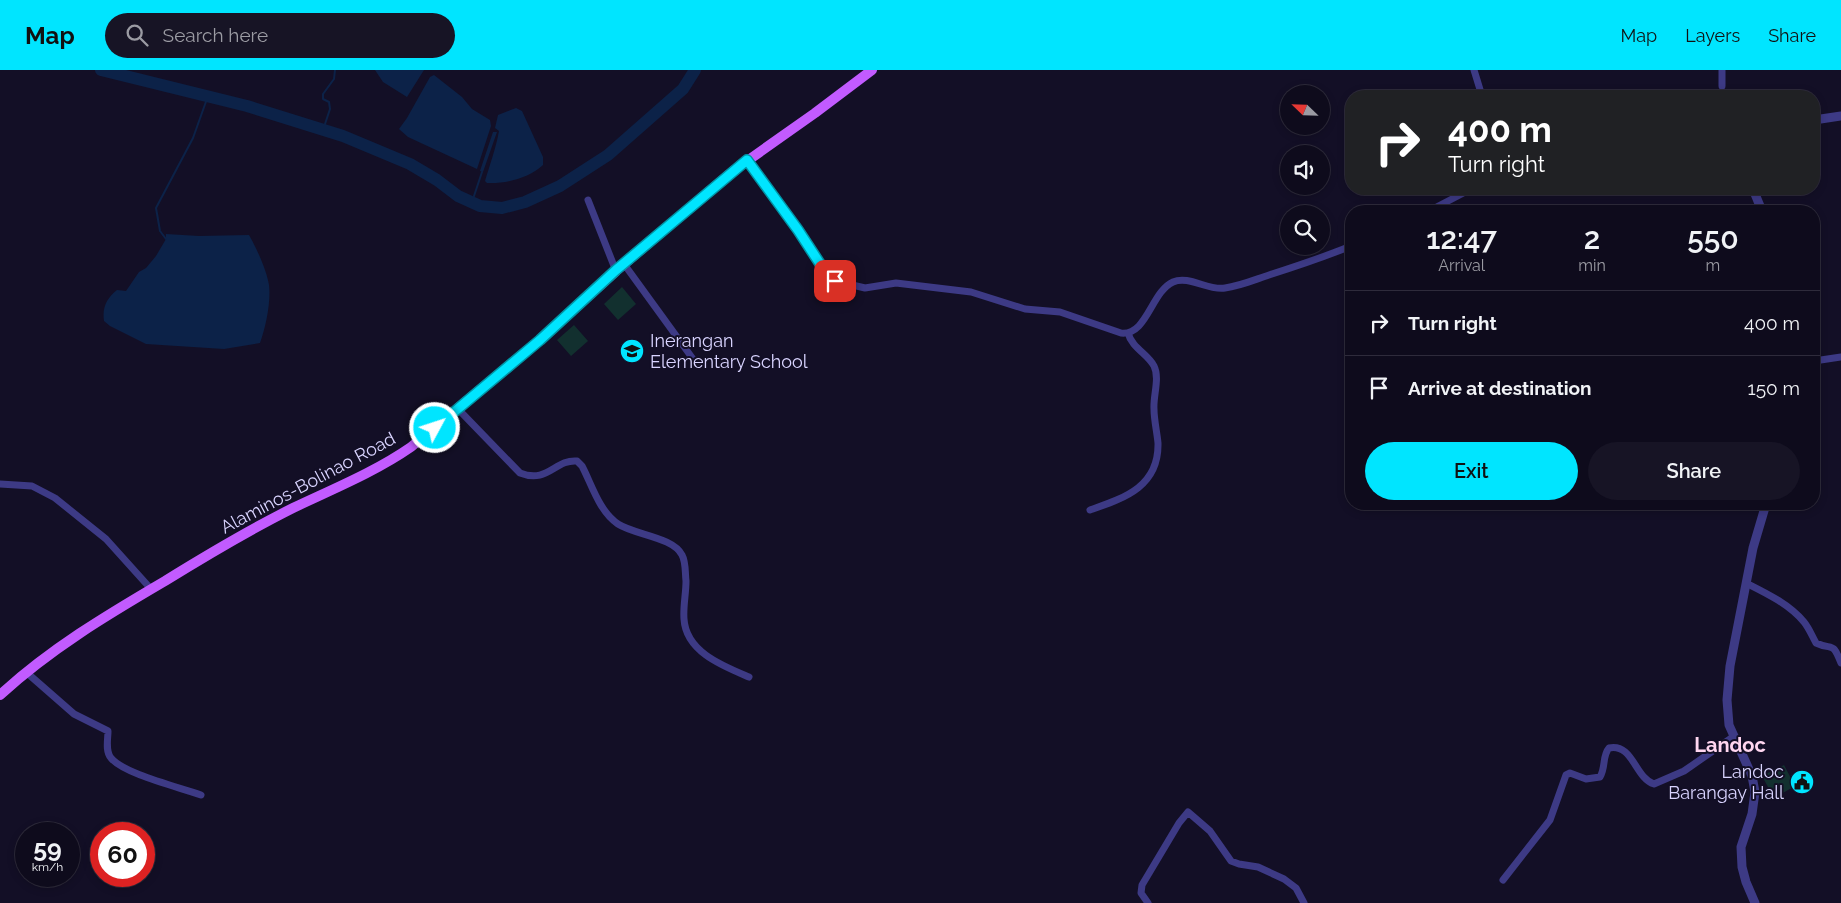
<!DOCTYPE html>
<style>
:root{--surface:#0e0b1c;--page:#171425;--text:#f1f3f6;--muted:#9b9ba3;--line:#2e2b3b;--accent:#00e5ff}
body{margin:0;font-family:Raleway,sans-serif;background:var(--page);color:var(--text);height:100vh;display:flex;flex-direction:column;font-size:19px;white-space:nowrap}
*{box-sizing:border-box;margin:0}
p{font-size:16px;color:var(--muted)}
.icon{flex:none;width:28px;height:28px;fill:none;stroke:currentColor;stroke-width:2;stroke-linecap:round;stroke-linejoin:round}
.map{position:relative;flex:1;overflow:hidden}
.panel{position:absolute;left:1345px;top:135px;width:475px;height:305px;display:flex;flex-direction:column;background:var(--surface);border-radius:20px;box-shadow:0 2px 8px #0003,0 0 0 1px var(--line)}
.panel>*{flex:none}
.top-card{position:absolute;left:1345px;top:20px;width:475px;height:105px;border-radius:20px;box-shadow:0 2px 8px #0003,0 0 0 1px var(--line);background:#202124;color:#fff;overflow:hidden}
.needle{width:32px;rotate:293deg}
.tools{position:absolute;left:1280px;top:15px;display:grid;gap:10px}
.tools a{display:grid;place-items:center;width:50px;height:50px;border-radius:50%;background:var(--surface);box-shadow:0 2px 8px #0003,0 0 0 1px var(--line);font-size:25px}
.speed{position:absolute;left:15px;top:752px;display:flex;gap:10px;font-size:25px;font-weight:700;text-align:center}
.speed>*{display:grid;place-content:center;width:65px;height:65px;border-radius:50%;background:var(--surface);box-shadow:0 2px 8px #0003,0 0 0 1px var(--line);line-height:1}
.speed small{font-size:12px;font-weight:400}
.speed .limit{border:8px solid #d22;background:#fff;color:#111}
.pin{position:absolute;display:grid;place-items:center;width:42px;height:42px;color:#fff;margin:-21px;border-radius:10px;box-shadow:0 2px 8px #0006}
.me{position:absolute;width:55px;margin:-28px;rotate:50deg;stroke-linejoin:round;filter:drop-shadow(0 0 4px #0008)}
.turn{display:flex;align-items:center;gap:18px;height:105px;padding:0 20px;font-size:22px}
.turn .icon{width:65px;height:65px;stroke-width:2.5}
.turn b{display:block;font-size:35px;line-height:42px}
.eta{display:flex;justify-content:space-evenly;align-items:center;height:85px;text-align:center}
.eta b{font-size:30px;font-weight:600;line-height:35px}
.action{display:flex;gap:10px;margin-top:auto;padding:10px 20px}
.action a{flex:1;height:58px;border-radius:30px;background:var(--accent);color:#111;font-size:20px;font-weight:600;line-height:58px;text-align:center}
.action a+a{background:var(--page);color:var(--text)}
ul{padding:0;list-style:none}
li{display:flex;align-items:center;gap:15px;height:65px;padding:0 20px;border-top:1px solid var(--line)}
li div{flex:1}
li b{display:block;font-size:19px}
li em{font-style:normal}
header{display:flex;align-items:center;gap:30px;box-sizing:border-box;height:70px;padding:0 25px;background:var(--accent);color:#111}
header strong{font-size:24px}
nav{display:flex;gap:28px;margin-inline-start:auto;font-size:18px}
.search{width:350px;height:45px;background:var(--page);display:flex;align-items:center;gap:12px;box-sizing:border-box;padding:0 18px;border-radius:28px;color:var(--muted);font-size:19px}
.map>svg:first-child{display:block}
</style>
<header>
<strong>Map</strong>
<div class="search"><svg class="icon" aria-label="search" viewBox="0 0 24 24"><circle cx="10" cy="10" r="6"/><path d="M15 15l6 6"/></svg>Search here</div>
<nav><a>Map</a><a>Layers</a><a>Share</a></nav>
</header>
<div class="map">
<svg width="1841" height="833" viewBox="0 0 1841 833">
<rect width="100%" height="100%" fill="#130f26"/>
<path fill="#12302f" d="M622,217L636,234L618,250L604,234Z
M574,255L588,271L571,286L557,270Z
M1784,695L1795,716L1774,728L1762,706Z"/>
<path fill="#0c2248" d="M375,0H424L407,27L383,12Z
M434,5L462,27L472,39L490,50L491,56L477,99L408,67L399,59L407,48L430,7Z
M516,38L522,41L543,87V95C529,108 506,114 487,113L485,111C490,94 496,78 499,61L495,58L498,45Z
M493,62H497L483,102L480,101Z
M166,164L199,166L249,165C256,177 267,201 269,215C271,232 266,256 260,273L224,279L146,274L110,256L104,251C102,237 107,228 117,220L126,221L139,202L146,198L156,186L166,169Z"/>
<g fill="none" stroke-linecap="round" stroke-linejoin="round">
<path stroke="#0c2248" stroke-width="2" d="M323,60L330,39L329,32L323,29V24L334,9L335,0
M472,132L482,102
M166,169L160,161L156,138L193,68L208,26"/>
<path stroke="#0c2248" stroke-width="12" d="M101,0L247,36L343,66L410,94L437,110L458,126L480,136L502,138L525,132L560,116L608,85L683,19L695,0"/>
<path stroke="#3d3a85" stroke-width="7" d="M1474,0L1482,26
M1722,0V16
M747,90L798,160L828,206L844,213L865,218L896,213L971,222L1025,239L1060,242L1121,263C1147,266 1151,222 1173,212C1189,205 1208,221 1225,218C1240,216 1254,210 1269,205C1297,196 1324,187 1351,176
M588,130L616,201
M1429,141L1471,119
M624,194L693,289
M1814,291L1841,287
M458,339L520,403C548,414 555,389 577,391L582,396C592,415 599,441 618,454C635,465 673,467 682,485C686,492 685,503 686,511C686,524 683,536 684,549C686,582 723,596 749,607
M0,414L32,416L55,428L106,469L151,519
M1090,440C1124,428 1159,417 1158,373C1157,362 1154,350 1154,339C1153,326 1160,308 1154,296C1148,284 1132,278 1128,263
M1746,513C1766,523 1789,534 1804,552C1809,558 1812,566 1816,573C1833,581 1832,570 1841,593
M26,602L74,644L108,661C108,669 105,681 111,688C124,704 179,717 201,725
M1503,810L1550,750L1566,705L1570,703L1586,709L1600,707C1606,697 1602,686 1609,678C1633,673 1635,708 1654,714L1684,701L1733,667
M1148,833L1141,823L1142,815L1179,753L1188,742L1210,761L1231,791L1239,794L1258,797L1284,809L1296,818L1304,833"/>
<path stroke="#3d3a85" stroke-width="9" d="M1814,50L1841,46
M1753,119L1762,141
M1755,833L1746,812L1742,797L1741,777L1752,744L1755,722L1752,706L1729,655L1727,630L1730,596L1753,478L1766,434"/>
<path stroke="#c25bff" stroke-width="10" d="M0,625C50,579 107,545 165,511C207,485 249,460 293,438C333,419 375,402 411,377L540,270L616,201L733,101L815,43L872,0"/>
</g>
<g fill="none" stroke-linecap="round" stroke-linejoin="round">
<g stroke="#0095a6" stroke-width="12">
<path id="route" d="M435,358L540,270L616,200L747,90L798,160L828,206L835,211"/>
</g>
<use href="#route" stroke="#00e5ff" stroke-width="9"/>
</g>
<defs>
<g id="school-disc" transform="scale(1.25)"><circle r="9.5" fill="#00e5ff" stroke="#130f26"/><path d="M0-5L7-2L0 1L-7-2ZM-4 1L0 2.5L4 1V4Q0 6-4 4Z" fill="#111"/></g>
<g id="civic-disc" transform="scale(1.25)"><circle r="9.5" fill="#00e5ff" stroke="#130f26"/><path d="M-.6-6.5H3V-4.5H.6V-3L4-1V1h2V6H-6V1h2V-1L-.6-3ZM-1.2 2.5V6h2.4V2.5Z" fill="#111"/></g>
</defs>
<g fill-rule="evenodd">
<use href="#school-disc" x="632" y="281"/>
<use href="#civic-disc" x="1802" y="712"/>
</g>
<g text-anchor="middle" stroke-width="4" stroke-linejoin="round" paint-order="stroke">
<g font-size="18" fill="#d9d4ff" stroke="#130f26" text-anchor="start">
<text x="650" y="277">Inerangan<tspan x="650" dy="21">Elementary School</tspan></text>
<text x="1784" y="708" text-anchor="end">Landoc<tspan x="1784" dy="21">Barangay Hall</tspan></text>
</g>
<g font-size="18" fill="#d9d4ff" stroke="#130f26">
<text transform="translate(308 413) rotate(-28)" y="6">Alaminos-Bolinao Road</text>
</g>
<g font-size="20" font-weight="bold" fill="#ffd6f0" stroke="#130f26">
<text x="1730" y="682">Landoc</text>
</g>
</g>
</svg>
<div class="tools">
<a><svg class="needle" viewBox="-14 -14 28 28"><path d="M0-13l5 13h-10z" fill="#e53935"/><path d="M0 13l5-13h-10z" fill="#9b9ba3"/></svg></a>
<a><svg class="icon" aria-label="sound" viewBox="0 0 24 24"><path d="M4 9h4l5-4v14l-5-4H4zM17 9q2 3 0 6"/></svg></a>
<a><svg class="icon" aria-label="search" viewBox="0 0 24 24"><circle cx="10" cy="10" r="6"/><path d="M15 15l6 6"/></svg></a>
</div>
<div class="speed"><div>59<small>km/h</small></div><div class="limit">60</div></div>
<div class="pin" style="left:835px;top:211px;background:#d93025"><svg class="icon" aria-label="arrive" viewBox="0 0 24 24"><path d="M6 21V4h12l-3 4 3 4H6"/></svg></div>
<svg class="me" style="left:435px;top:358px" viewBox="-20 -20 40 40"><circle r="17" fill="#00e5ff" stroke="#fff" stroke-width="3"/><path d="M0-11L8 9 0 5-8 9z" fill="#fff"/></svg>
<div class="top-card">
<div class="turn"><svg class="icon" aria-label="right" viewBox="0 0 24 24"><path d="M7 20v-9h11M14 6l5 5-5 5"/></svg><div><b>400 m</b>Turn right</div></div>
</div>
<section class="panel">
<div class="eta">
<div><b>12:47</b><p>Arrival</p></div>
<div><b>2</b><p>min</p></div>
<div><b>550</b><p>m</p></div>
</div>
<ul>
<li><svg class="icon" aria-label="right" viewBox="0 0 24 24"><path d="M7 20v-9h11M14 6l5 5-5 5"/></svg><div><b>Turn right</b></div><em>400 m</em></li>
<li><svg class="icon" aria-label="arrive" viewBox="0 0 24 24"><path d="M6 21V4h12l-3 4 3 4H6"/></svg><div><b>Arrive at destination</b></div><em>150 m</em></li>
</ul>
<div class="action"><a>Exit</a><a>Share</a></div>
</section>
</div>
